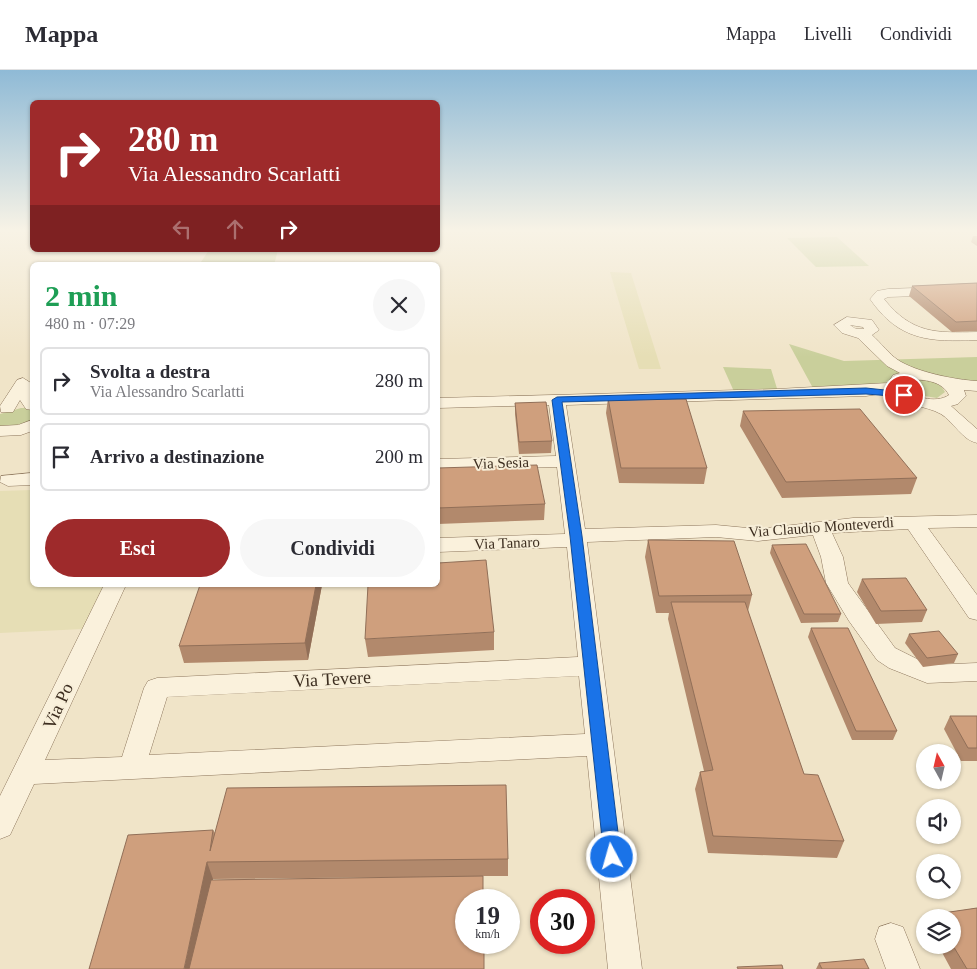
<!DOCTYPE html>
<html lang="it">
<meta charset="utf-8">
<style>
:root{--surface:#fff;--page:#f7f7f7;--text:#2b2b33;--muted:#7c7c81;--line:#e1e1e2;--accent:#9e2a2b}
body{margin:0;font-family:Georgia,serif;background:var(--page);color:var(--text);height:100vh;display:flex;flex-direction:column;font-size:19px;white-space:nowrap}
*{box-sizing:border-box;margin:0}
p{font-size:16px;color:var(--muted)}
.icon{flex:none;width:28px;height:28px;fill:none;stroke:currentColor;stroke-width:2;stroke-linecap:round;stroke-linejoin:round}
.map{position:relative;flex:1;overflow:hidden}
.panel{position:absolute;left:30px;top:192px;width:410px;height:325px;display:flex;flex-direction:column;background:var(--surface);border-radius:8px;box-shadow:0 1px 4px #0004}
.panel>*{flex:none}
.banner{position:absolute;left:30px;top:30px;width:410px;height:152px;border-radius:8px;box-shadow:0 1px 4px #0004;background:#9e2a2b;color:#fff;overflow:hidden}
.needle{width:32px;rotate:352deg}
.tools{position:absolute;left:916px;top:674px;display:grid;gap:10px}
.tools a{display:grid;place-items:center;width:45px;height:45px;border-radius:50%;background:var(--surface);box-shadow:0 1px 4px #0004;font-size:25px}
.speed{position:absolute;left:455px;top:819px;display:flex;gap:10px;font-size:25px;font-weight:700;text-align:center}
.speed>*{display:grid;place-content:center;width:65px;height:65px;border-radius:50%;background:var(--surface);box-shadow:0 1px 4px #0004;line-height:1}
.speed small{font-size:12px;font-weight:400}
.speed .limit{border:8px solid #d22;background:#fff;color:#111}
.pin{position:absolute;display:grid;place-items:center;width:42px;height:42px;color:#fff;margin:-21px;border:2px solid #fff;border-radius:50%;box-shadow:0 1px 5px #0007}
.me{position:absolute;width:55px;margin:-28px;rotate:354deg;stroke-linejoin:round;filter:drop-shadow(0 0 4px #0008)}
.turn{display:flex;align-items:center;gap:18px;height:105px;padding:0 15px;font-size:22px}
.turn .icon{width:65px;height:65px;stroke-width:2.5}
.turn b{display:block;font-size:35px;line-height:42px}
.lanes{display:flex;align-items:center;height:48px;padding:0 15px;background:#0003;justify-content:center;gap:25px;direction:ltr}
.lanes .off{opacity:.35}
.round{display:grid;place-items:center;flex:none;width:52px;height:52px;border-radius:26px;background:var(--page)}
.head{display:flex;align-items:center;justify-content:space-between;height:85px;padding:0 15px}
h1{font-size:30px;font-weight:700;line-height:38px;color:#1e9e55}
.action{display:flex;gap:10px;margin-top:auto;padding:10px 15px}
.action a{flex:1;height:58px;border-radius:30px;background:var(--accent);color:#fff;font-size:20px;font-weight:700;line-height:58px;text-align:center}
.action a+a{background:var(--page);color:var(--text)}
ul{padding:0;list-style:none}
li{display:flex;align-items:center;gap:15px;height:68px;margin:0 10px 8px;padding:0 5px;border:2px solid var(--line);border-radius:8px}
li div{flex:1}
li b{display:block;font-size:19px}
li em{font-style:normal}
header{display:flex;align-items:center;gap:30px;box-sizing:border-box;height:70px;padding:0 25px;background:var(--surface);border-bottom:1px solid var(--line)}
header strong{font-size:24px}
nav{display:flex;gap:28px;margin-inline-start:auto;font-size:18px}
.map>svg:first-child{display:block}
</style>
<header>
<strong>Mappa</strong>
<nav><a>Mappa</a><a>Livelli</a><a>Condividi</a></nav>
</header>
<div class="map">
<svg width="977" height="899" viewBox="0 0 977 899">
<rect width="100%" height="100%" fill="#f0e4c8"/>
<path fill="#e6deb5" d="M610,202L631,203L661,299H639Z
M32,420V515H106L83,559L0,563V421Z"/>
<path fill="#c9cf9b" d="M837,167L869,196L816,197L787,168Z
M209,180H278L274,195H199Z
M789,274L844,291L977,287V313L932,311L941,316L945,322L937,328L918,325L906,317L910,310H890L876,317L814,320Z
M723,297L771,299L779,325L736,326Z
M21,338H32V352L0,358V344Z"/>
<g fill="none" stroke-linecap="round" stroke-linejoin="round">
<g stroke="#8d765c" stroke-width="1">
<path id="minor" d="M977,216V224L888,227L884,229C912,264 936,263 977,262V270C930,272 899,271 870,229L877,221L888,219Z
M847,247L872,250L879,260L872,265C881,273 889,284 898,290C916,302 956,310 977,311V321L964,320L966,326L958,334L951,336L977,359V373C962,370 954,352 941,344C925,335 905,337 892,322L866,326L566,335L585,459L716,455L758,459L853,448L977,445V457L928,458L977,525V550L969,548L908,459L832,463L843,487L848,513L895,578L929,595L977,593V611L927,613L889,598L877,590L849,551L826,513L821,487L813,465L758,471L716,467L587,472L642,899H608L587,686L34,714L10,765L0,769V726L104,515H126L45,690L122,687L144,618L148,611L157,608L578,587L567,477L438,482V468L565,464L557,397L438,400V389L556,386L549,335L438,338V328L777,319L888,313L893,305L900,303L887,296L858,268L842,263L834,255ZM850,255L863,257L864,259H856ZM910,310C924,309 942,311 949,325C936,334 911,328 903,314ZM579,606L585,664L149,685L167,627Z
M23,308L31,313L32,340L26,339L20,330L13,342H1L0,336L17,310Z
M32,350V361L21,365L0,366V356L18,355Z
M32,403V415L8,416L0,412L1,406Z
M891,853L903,857L920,899H886L875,869L879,857Z"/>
</g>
<use href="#minor" fill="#faf1dc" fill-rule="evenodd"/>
</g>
<path fill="#b2896c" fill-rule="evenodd" d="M973,166H977V176L971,172Z
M977,213V261L952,262L909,226L912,216Z
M608,328L707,398L704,414L619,413L606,343Z
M515,333L552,371L551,383L519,384L515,344Z
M743,341L917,408L911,424L782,428L740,356Z
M438,398L545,434L544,450L438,454Z
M648,470L752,525L748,541L804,704L844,771L837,788L708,783L695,719L700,702L704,701L668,549L669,543H656L645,487Z
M772,475L841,544L838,552L801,553L770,483Z
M862,509L927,540L922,552L876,554L857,522Z
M322,515L308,590L184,593L179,576Z
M811,558L897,661L893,670H852L808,567Z
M494,562V580L368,587L365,569Z
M909,564L958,584L954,593L923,597L905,573Z
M950,646H977V691H961L944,659Z
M213,760L215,763L508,789V806H483L89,899ZM417,807L213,810V809Z
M977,838V899H951L938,875H952V848H934L936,844Z
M819,893L869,899H816Z"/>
<path fill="#916f58" d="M316,515H322L308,590L305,573Z
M207,792L213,809L195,899H184Z"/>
<path fill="#cf9f7d" stroke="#916f58" d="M977,213V251L956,252L912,216Z
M608,328L686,329L707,398H621Z
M546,332L552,371L519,372L515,333Z
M860,339L917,408L786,412L743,341Z
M537,395L545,434L438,438V398Z
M648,470L734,471L752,525L659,526Z
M806,474L841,544H804L772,475Z
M486,490L494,562L365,569L368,515H438V493Z
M906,508L927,540L881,541L862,509Z
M200,515H316L305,573L179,576Z
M671,532H745L804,704L818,705L844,771L713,766L700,702L713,700Z
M811,558H848L897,661H856Z
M939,561L958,584L927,588L909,564Z
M950,646H977V678H968Z
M506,715L508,789L207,792L184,899H89L128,765L213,760L210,781L227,718Z
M483,806V830H466V872H484V899H189L211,810Z
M977,838V899H967L952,874V848H938L936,844Z
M864,889L869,899H822L819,893Z
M782,895L783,899H738L737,897Z"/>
<linearGradient id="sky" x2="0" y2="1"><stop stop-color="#8fbad6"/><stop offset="0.56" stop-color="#f8f3e6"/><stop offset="1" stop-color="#f8f3e6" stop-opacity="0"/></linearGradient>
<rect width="977" height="287" fill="url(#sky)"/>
<path fill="#1a73e8" stroke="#114b97" d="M866,318L904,322L909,325L904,327L866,324L562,332L582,466L621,787L618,792L612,795L606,792L604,787L570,466L552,330L557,327Z"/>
<g text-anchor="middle" stroke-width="4" stroke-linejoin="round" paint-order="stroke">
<g font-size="15" fill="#3d2e20" stroke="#f7eed8">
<text transform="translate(501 393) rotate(-2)" y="5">Via Sesia</text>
<text transform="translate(821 457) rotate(-4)" y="5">Via Claudio Monteverdi</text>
<text transform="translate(507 473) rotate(-2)" y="5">Via Tanaro</text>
</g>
<g font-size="18" fill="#3d2e20" stroke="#f7eed8">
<text transform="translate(332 609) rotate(-3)" y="6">Via Tevere</text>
<text transform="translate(58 636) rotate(-65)" y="6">Via Po</text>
</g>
</g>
</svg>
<div class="tools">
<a><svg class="needle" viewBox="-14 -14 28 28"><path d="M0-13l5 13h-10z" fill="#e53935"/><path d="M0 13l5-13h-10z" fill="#7c7c81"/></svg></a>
<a><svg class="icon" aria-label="sound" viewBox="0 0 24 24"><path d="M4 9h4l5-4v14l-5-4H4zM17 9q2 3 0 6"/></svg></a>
<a><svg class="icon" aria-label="search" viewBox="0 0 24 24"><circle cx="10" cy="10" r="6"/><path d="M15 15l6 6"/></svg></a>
<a><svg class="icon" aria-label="layers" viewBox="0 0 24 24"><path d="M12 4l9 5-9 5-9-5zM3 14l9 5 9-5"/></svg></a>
</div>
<div class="speed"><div>19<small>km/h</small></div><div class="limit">30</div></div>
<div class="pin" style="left:904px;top:325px;background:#d93025"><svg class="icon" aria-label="arrive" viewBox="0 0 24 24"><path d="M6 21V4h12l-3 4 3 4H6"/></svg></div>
<svg class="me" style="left:612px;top:787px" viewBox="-20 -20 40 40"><circle r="17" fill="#1a73e8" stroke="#fff" stroke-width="3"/><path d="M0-11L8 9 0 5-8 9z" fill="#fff"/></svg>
<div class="banner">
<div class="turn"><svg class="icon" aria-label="right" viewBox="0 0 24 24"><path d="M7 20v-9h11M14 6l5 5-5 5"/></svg><div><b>280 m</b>Via Alessandro Scarlatti</div></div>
<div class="lanes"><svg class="icon off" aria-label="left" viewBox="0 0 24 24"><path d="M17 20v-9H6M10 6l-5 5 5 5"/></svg><svg class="icon off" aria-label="ahead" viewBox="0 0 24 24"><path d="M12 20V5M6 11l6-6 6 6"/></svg><svg class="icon" aria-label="right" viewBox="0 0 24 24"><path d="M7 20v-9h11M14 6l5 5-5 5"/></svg></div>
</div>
<section class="panel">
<div class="head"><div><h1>2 min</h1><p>480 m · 07:29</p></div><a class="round"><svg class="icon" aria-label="close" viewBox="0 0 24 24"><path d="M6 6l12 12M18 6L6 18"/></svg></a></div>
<ul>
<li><svg class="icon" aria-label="right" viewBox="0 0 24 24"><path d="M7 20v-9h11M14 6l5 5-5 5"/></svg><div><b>Svolta a destra</b><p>Via Alessandro Scarlatti</p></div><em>280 m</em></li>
<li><svg class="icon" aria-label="arrive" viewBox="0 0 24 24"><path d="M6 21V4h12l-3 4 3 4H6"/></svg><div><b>Arrivo a destinazione</b></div><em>200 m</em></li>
</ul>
<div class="action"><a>Esci</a><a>Condividi</a></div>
</section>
</div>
